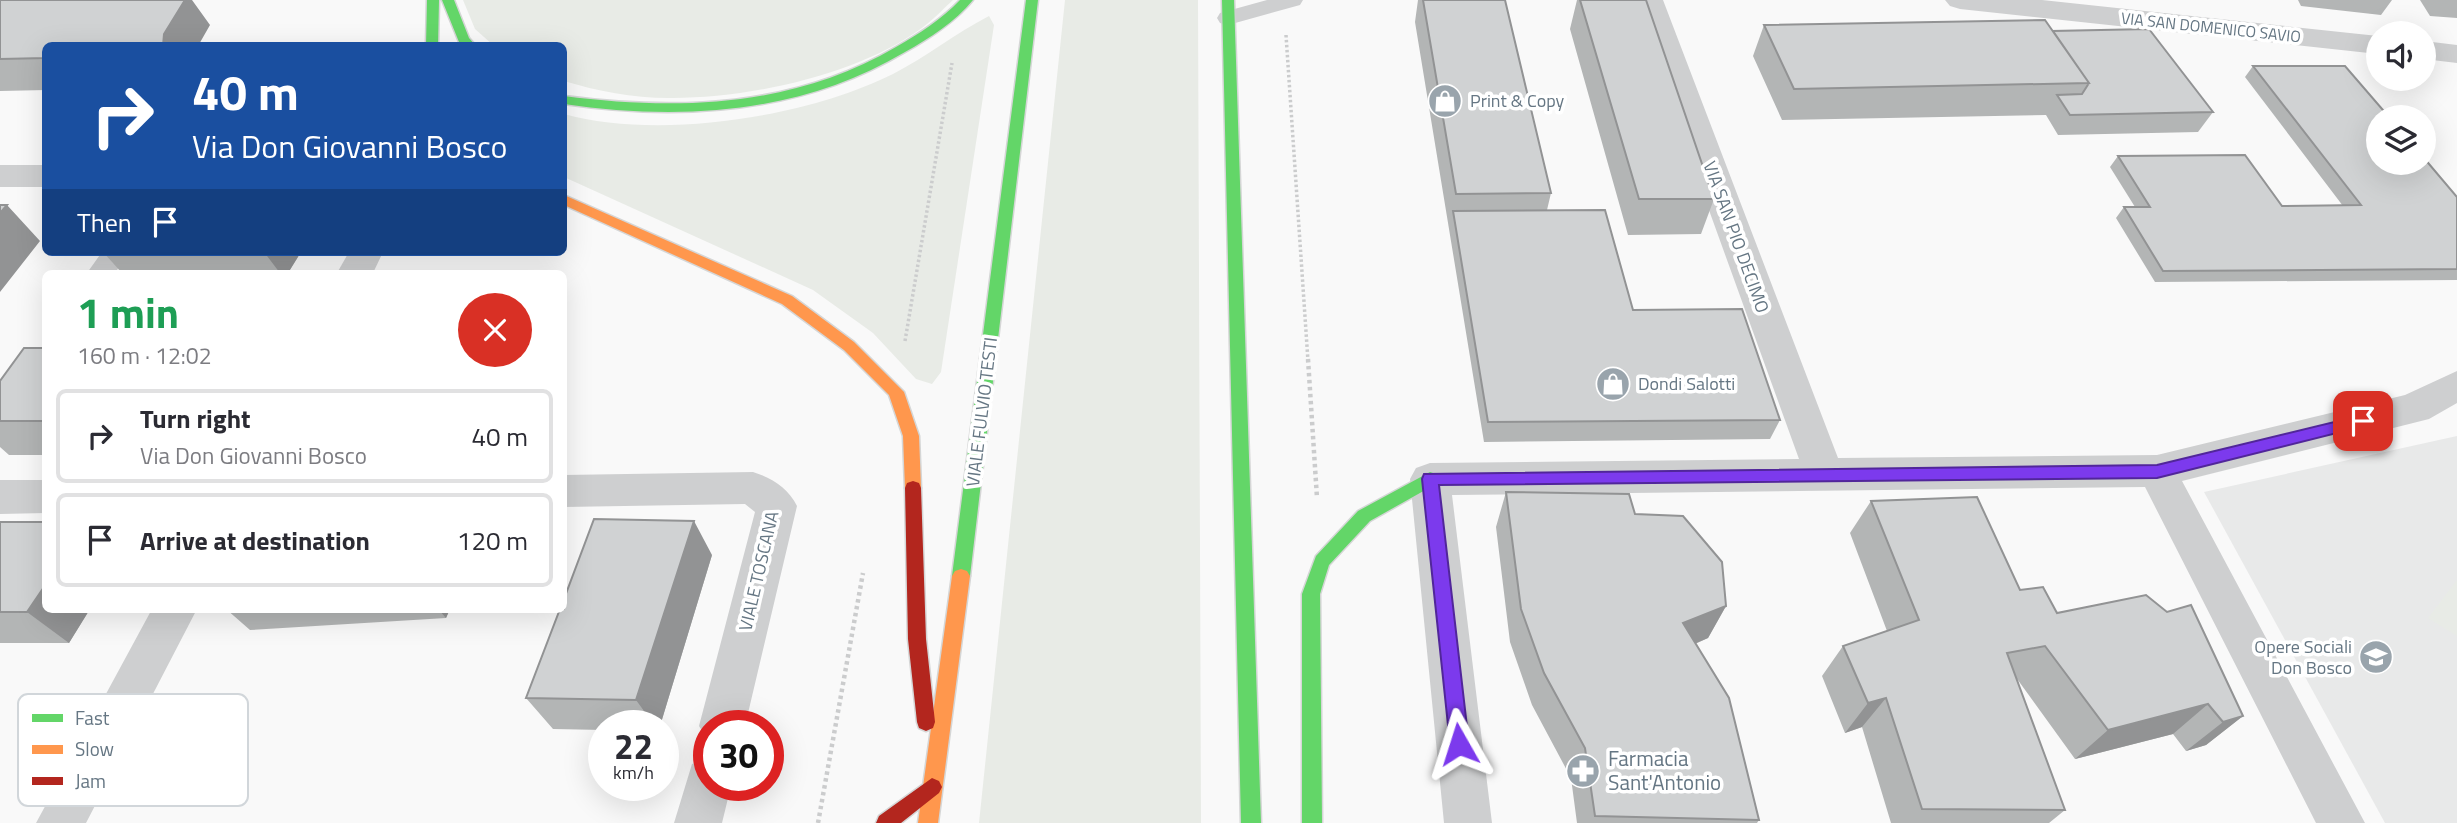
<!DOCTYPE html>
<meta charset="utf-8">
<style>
:root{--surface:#fff;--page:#f7f7f7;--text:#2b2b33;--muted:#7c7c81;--line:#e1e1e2}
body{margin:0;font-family:"Titillium Web",sans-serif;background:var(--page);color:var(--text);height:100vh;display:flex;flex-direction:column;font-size:26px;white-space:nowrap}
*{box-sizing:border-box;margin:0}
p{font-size:23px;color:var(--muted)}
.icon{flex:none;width:38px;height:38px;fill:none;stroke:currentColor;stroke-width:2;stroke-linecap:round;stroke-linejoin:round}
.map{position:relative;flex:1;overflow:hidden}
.drawer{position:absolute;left:42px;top:270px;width:525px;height:343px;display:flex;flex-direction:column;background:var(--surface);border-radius:10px;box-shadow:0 7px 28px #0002}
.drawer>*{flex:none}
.banner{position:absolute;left:42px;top:42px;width:525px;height:214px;border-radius:10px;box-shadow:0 7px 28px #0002;background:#1a4fa0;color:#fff;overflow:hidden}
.controls{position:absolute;left:2366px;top:21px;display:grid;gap:14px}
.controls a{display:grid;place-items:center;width:70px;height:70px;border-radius:50%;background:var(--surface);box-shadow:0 7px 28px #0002;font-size:35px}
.speed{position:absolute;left:588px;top:710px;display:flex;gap:14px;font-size:35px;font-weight:700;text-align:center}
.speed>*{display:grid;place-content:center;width:91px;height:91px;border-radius:50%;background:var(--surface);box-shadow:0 7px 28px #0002;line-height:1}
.speed small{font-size:18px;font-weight:400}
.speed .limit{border:10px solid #d22;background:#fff;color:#111}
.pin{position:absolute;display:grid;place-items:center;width:60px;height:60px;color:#fff;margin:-30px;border-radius:14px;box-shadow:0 4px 10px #0006}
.me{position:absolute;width:77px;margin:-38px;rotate:354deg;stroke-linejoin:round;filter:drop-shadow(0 0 5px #0008)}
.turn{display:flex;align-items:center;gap:24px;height:147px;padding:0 35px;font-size:32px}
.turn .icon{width:91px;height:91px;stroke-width:2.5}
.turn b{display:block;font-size:49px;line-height:60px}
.then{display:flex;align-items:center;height:66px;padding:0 35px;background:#0003;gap:14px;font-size:26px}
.round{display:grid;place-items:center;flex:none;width:74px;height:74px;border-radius:37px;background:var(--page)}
.overview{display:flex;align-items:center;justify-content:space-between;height:119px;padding:0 35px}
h1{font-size:42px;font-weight:700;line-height:52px;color:#1e9e55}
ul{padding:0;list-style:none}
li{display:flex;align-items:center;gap:21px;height:94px;margin:0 14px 10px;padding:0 21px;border:4px solid var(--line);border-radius:10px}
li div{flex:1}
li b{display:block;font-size:26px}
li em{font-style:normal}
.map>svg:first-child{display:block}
</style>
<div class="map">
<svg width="2457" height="823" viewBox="0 0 2457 823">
<rect width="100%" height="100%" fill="#f9f9f9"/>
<path fill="#e8e9e9" d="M2457,436V823H2385L2204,492Z"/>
<path fill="#e8ebe6" d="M463,0H953C943,9 933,20 922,28C858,75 747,99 668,98C633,98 597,91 564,81V46L493,45L475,29Z
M1065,0H1198L1201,823H979Z
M989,16L994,25L941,372L932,384L916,379L873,333L813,290L564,177V114C658,140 805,118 893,74C926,57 956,33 989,16Z
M2457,580V636L2428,618Z"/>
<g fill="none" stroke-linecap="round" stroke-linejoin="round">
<g stroke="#d5d6d6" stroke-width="3">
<path id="fast" d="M427,0H439L438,46H426Z
M442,0H454L469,38L476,46H463L459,42Z
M960,0H973C955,22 930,38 905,52C801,114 681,121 564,104V96C679,111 794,107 896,47C919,34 942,19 960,0Z
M1026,0H1038L970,576L967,581L961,583L955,581L952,576Z
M1222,0H1234L1261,823H1241Z
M1430,472L1436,474L1438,479L1436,484L1370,521L1329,565L1320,594L1322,823H1302V594L1316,556L1358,511Z"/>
</g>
<g stroke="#d5d6d6" stroke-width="3">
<path id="slow" d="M564,195L792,296L854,342L904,392L919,436L921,488L919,493H907L905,488L903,436L889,395L844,350L782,304L564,205Z
M961,569L967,571L970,576L938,823H918L952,576L955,571Z"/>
</g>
<g stroke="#d5d6d6" stroke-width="3">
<path id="jam" d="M913,481L919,483L921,488L926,639L935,722L933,728L926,731L919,728L917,722L908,639L905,488L907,483Z
M932,778L939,781L942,787L939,793L901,823H876L879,816Z"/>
</g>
<path stroke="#cbcccd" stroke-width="3.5" stroke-dasharray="2.5 2.5" stroke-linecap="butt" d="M1286,35L1308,361
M905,341L952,63"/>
<path stroke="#cbcccd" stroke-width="4.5" stroke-dasharray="3.5 3.5" stroke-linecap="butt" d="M1308,359L1317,498
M818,823L863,573"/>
<path fill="#cecfd0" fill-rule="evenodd" d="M1267,0H1303L1300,5L1228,25L1220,23L1217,18L1220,13Z
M102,252H129L115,273H87Z"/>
<path fill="#cecfd0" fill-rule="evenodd" d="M1633,0H1663L1838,458L2157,455L2405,395L2457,371V403L2429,419L2182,481L2365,823H2316L2145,487L1452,495L1492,823H1444L1410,479L1416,468L1430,463L1799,459Z
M1945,0H2042L2378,36V54L1960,9L1950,6Z
M2424,41L2457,45V63L2424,59Z
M0,165H46V187H0Z
M349,252H383L373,273H337Z
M753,472C772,478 788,488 797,506L745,726H709V742L699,726L755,512L745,504L564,507V475Z
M0,480H46V513L0,514Z
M152,609H197L86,823H36Z
M709,758V786H731L722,823H674L692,764Z"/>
<use href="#fast" fill="#63d668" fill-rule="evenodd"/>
<use href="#slow" fill="#ff974d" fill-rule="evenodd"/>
<use href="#jam" fill="#b3261e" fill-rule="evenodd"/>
</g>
<path fill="#b3b5b5" d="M0,0L210,25L46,46V90L0,91Z
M1418,0H1505L1551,193L1547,210L1633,310L1780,420L1770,439L1484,442L1415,22Z
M1577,0H1646L1714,199L1701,234L1628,235L1570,29Z
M2298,0H2392L2381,15L2301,6Z
M2420,0H2457V18L2430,16Z
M1764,25L2053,31L2213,112L2198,132L2058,135L2046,115L1782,120L1753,56Z
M2253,66L2457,197V280L2155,282L2116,218L2124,207H2135L2110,167L2118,156L2282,206H2343L2245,77Z
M103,252H301L288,273H122Z
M46,348V455H9L0,447V381Z
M1506,492L1635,514L1726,606L1708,638L1695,644L1759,820L1757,823H1577L1571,778L1532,705L1510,642L1496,527Z
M1871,501L2057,613L2243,716L2206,745L2186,751L2173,734L2075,759L2015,676L2065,810L2049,823H1891L1862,727L1845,733L1822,676L1843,646L1887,631L1850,533Z
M0,522L46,609H90L69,643H0Z
M712,555L660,726H604V730L553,729L526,698Z
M226,609H450L446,618L250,630Z"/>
<path fill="#929394" d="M185,0H192L210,25L198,46H163L164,34Z
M7,205L40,241L0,292V213Z
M264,252H301L288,273H280Z
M694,521L712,555L660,726H655L636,700Z
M46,584V609H90L69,643L27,612Z
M1726,606L1708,638L1666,656L1683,623Z
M438,609H450L446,618Z
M1886,698L1862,727L1845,733L1868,703Z
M2208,704L2173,734L2075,759L2108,730Z
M2243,716L2206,745L2186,751L2223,722Z"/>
<path fill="#d0d2d3" stroke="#929394" stroke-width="2" d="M0,0H185L164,34L163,46H46V58L0,59Z
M1423,0H1505L1551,193L1456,194Z
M1580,0H1646L1714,199H1639Z
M2045,20L2089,83L1794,89L1764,25Z
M2149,29L2213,112L2070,115L2057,95L2082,94L2089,83L2053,31Z
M2253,66H2345L2389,117H2378V163H2424V158L2457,197V269L2163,271L2124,207H2150L2118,156L2245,155L2282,206L2361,205Z
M0,205H7L0,213Z
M1605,210L1633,310L1742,309L1780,420L1488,422L1453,211Z
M24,348H46V421H0V381Z
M1506,492L1629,494L1635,514L1683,516L1722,562L1726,606L1683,623L1729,698L1759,820L1595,816L1585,748L1544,673L1521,609Z
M1977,497L2020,590L2043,587L2057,613L2146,595L2167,612L2191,605L2243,716L2223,722L2208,704L2108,730L2045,646L2007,653L2065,810L1922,809L1886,698L1868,703L1843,646L1919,620L1871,501Z
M594,519L694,521L636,700L526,698L560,609H564V599Z
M0,522H46V584L27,612H0Z"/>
<path fill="#7c3aed" stroke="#51269a" stroke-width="2" d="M2363,415L2371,421L2369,425L2157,478L1439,485L1469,744L1466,750L1459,752L1452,750L1450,744L1422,479L1424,474L2157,465Z"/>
<defs>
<g id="shop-disc" transform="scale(1.75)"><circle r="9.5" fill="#99a4ac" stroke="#fff"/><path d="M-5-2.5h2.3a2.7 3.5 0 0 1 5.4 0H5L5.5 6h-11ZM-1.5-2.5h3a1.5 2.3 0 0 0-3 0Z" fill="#fff"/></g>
<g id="school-disc" transform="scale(1.75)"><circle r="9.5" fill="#99a4ac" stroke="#fff"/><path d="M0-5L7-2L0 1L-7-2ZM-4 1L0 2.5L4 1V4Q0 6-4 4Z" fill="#fff"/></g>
<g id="pharmacy-disc" transform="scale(1.75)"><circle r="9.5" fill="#99a4ac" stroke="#fff"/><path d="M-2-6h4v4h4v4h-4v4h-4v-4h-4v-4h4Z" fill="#fff"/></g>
</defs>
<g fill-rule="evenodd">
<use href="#shop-disc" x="1445" y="101"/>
<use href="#shop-disc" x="1613" y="384"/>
<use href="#school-disc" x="2376" y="657"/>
<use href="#pharmacy-disc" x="1583" y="771"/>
</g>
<g text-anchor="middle" stroke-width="7" stroke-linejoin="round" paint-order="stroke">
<g font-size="16" fill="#657683" stroke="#fff">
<text transform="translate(2211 27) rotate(6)" y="6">VIA SAN DOMENICO SAVIO</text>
</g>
<g font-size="18" fill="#657683" stroke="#fff" text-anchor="start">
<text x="1470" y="107">Print &amp; Copy</text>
<text x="1638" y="390">Dondi Salotti</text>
<text x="2352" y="653" text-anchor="end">Opere Sociali<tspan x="2352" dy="21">Don Bosco</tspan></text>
</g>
<g font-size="18" fill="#657683" stroke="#fff">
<text transform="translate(1736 237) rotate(70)" y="6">VIA SAN PIO DECIMO</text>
<text transform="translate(982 412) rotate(-83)" y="6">VIALE FULVIO TESTI</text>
<text transform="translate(759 571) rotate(-77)" y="6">VIALE TOSCANA</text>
</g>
<g font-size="21" fill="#657683" stroke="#fff" text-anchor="start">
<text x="1608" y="766">Farmacia<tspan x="1608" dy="24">Sant'Antonio</tspan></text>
</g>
</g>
<rect x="18" y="694" width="230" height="112" rx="10" fill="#fff" stroke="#d1d6da" stroke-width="2"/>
<rect x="32" y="714" width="31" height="8" fill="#63d668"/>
<rect x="32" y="745" width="31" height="9" fill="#ff974d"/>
<rect x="32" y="777" width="31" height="8" fill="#b3261e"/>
<g font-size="19" fill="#657683">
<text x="75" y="725">Fast</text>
<text x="75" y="756">Slow</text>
<text x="75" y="788">Jam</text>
</g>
</svg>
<div class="controls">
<a><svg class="icon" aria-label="sound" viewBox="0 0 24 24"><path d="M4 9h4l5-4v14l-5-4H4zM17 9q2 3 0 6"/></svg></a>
<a><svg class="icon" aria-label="layers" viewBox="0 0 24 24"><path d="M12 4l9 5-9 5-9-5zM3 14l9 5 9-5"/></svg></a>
</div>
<div class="speed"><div>22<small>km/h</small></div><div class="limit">30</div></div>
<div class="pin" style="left:2363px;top:421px;background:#d93025"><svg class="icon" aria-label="arrive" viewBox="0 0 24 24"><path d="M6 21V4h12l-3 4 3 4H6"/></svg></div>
<svg class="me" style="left:1459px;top:744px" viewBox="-20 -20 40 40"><path d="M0-17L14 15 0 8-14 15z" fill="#7c3aed" stroke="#fff" stroke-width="4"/></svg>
<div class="banner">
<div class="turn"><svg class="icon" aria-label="right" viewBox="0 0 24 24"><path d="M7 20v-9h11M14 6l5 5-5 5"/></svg><div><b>40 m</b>Via Don Giovanni Bosco</div></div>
<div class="then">Then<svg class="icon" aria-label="arrive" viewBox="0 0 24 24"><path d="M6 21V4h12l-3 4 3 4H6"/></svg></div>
</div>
<section class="drawer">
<div class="overview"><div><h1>1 min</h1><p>160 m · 12:02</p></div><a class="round" style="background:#d93025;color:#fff"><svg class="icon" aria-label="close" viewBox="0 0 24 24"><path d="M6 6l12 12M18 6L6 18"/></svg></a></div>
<ul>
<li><svg class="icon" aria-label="right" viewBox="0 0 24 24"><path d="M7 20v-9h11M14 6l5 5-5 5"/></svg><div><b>Turn right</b><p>Via Don Giovanni Bosco</p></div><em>40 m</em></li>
<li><svg class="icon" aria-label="arrive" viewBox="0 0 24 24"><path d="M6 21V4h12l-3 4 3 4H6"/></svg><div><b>Arrive at destination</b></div><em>120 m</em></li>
</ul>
</section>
</div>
